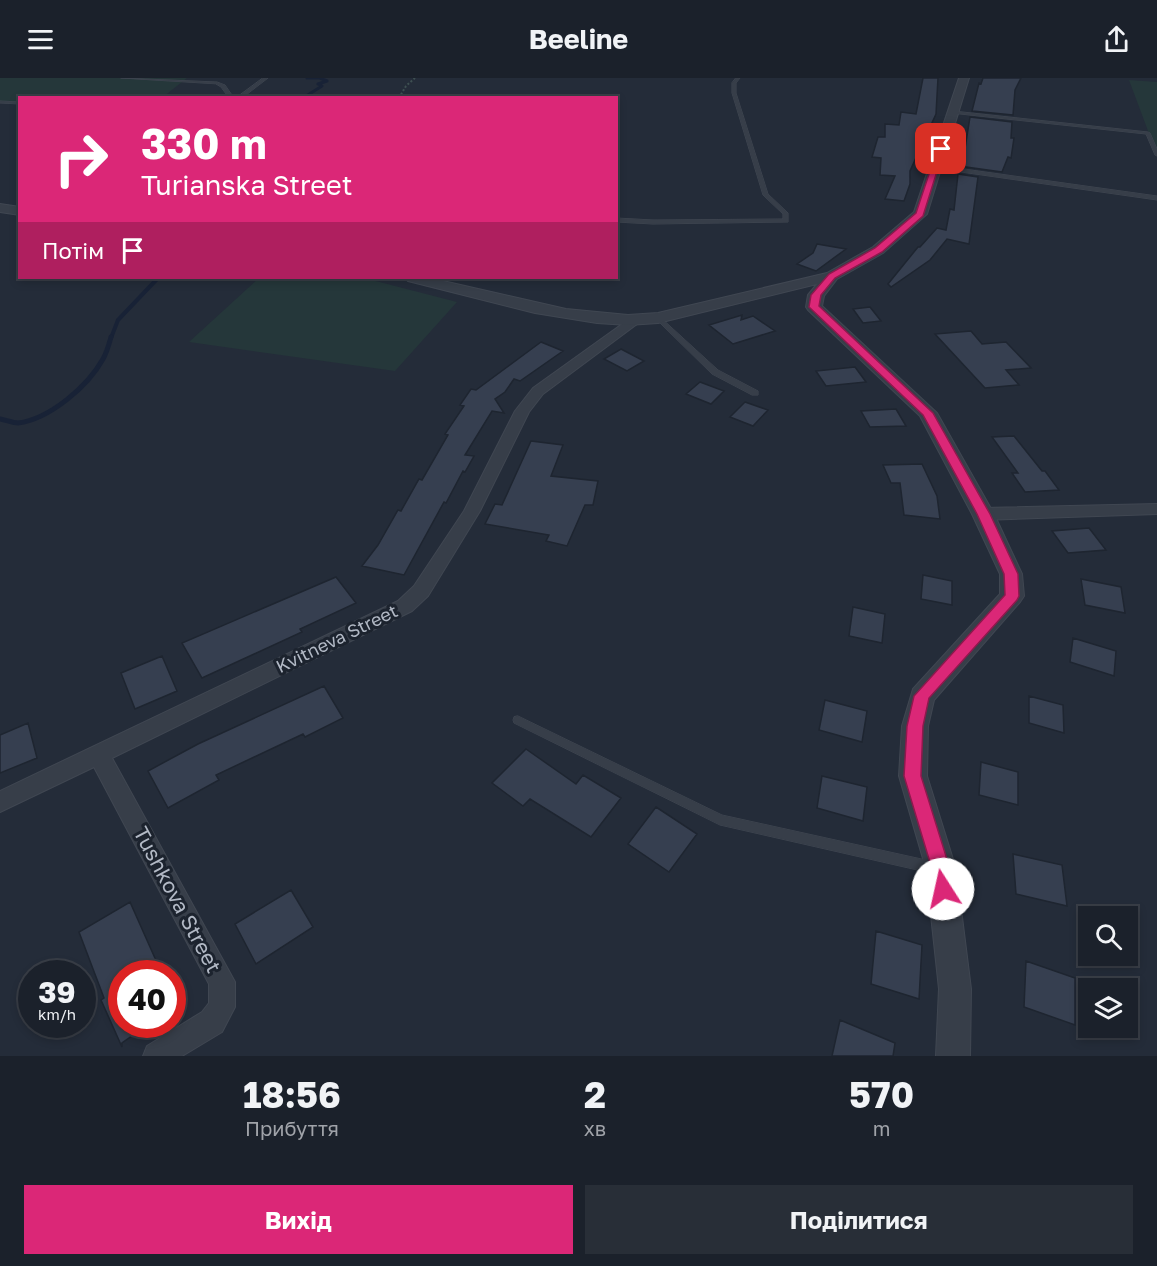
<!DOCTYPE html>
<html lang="uk">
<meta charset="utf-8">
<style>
:root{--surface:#1b212b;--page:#282e37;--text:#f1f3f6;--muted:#a0a3a9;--line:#393e47;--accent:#db2777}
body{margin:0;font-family:"Golos Text",sans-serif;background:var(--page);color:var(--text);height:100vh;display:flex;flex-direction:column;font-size:22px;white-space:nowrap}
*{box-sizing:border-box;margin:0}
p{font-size:20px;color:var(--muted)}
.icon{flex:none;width:33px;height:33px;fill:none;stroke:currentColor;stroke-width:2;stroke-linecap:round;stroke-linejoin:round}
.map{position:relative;height:978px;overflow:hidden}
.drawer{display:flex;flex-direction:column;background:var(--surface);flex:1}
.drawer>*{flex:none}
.hud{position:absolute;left:18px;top:18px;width:600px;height:183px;border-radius:0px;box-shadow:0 3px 9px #0003,0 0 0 2px var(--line);background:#db2777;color:#fff;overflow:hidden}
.tools{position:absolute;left:1078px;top:828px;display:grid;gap:12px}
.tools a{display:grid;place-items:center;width:60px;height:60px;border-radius:0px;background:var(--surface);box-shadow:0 3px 9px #0003,0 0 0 2px var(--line);font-size:30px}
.speed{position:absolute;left:18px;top:882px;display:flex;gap:12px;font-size:30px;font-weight:700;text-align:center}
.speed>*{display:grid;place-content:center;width:78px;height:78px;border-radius:50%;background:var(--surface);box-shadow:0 3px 9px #0003,0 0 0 2px var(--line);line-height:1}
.speed small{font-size:15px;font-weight:400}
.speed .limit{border:9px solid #d22;background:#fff;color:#111}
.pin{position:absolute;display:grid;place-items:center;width:51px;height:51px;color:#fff;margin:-26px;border-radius:12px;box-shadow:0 3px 9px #0006}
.me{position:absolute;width:66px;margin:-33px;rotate:350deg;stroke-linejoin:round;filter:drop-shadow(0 0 4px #0008)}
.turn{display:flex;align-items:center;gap:21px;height:126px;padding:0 24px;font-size:27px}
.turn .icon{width:78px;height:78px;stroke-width:2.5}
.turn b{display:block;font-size:42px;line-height:51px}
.then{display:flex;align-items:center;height:57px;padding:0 24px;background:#0003;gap:12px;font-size:22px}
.eta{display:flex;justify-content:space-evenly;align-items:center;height:102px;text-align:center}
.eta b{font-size:36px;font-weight:700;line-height:42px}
.button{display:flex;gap:12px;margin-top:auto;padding:12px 24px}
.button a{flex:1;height:69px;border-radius:0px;background:var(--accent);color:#fff;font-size:24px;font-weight:700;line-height:69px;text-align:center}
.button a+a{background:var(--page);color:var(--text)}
header{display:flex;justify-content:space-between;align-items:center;height:78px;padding:0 24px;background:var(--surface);font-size:27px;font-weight:700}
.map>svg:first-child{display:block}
</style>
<header><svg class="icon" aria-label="menu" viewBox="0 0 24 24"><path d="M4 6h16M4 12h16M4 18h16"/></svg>Beeline<svg class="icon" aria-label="share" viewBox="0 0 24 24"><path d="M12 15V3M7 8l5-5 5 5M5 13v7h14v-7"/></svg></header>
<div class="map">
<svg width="1157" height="978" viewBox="0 0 1157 978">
<rect width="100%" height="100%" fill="#242c39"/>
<path fill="#25373a" d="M0,0H187L163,19L20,20L19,24L0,23Z
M1129,2L1157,4V77Z
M259,200H364L457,224L395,293L189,264Z"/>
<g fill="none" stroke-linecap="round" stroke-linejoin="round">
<path stroke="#182236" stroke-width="3" d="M307,0H319
M303,20L322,8L318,6L327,3L320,0"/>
<path stroke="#182236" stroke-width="4" d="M111,260L118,242L158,200"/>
<path stroke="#182236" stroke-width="5" d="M0,341C6,342 13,345 18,345C50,341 88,308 103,281C107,274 109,266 111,259"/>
</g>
<path fill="#363f50" stroke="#1e2530" stroke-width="1.5" d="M923,0H938L936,36L910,93V106L904,123L885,121L895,98L880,97L881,80L872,79L878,59H885V46L899,47L901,34L916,36Z
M983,0H1021L1015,12L1013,37L972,33L979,5L981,6Z
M970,39L1012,44L1011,60H1014L1011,80L1008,79L1002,94L959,88L960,83H963Z
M958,96L978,99L969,166L947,161L930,182L891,209L888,206L918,169H920L937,150L946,152L950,131L954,132Z
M817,166L846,171L816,193L797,186L813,175Z
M870,229L881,243L863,245L853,231Z
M742,237L741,242L753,238L775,253L733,266L709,247Z
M971,253L982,266L1006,264L1031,290L1006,292L1019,307L985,310L935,256Z
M541,264L563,273L520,303L514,301L505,314L495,321L504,335L492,333L465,377L474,378L465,394L463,393L446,425L444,424L404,497L362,488L378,467L398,432L401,433L419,401L422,402L448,357L445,356L464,328L460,327L471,311L476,312Z
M621,271L644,283L627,293L604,281Z
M855,289L866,304L826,308L816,293Z
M700,304L724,313L711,326L686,316Z
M745,324L768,332L753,348L730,339Z
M896,331L906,348L870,349L861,333Z
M1014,358L1042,393H1045L1059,412L1025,414L1012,395H1018L992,359Z
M531,363L563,367L551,398L598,403L593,427H585L567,468L546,463L549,457L485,446L495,426L502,427Z
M922,386L937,418L940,441L904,437L900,405H891L883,387Z
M1089,450L1106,472L1068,475L1052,453Z
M923,497L952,503V527L921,521Z
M336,499L356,525L300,551L302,554L202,600L182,565Z
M1081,501L1121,509L1125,535L1085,527Z
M853,529L885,536L882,565L849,558Z
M1073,560L1116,573L1114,598L1070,584Z
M162,578L177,613L135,631L121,595Z
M324,608L343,640L305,659L303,656L216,697L219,702L168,730L148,693L198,666Z
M1029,618L1063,627L1064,655L1029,645Z
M825,622L867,633L862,664L819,652Z
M28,645L37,680L0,695V657Z
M526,671L576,706L583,697L621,720L591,759L530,721L523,728L492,705Z
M981,684L1018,694V727L979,717Z
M822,698L867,709L863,743L817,730Z
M656,729L697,756L669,794L628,766Z
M1013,776L1062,787L1067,828L1016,816Z
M291,812L313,849L256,886L235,846Z
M130,824L162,896H122V946H149L122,965V969L101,922L104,920L79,854Z
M876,853L922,867L919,921L871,906Z
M1026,883L1075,900V947L1024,929Z
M840,942L895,965L893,978H832Z"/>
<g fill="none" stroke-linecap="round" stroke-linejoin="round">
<g stroke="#404752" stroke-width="1">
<path id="service" d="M121,0L217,4L225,7L234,20H229L221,9L216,6Z
M263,0H268L242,20H236Z
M736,0H740L736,5V15L768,116L788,135V144L653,146L616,144V140L653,142L783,141V136L763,117L732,15V5Z
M0,23L20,24V26L0,25Z
M953,33L1148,54L1150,55L1157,71V78L1155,77L1146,56L951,35Z
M935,87L1157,118V122L933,90L932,89Z
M658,238L660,239L718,292L758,313V317H752L712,296L656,241L655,240Z
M518,638L722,737L935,784L939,786L941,790L939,794L935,796L720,747L514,645L513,642L514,639Z"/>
</g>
<g stroke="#404752" stroke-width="2">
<path id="minor" d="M632,239L637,240L639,243L637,246L543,316L529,334L480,433L428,518L412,533L112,680L235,904V929L222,954L182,978H143L147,968L202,934L209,925V906L94,689L0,734V713L398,523L414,508L464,433L515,333L533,310Z
M1157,426V436L983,442L977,440L975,436L977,432L983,430Z"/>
</g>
<g stroke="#404752" stroke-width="2">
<path id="tertiary" d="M959,0H969L927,136L883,175L837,201L824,218L822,228L937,335L994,436L1022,496L1024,518L1020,524L934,622L928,648L927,698L956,791L971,911L970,978H936L939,911L926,791L899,698L902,648L913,611L1000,516V496L972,436L920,338L808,232L806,229L808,217L817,206L658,245L628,247L597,245L535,235L408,203L405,200H430L566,231L628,237L658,235L827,195L873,169L914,134Z
M0,126L20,129V137L0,134Z"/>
</g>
<path stroke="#3e5052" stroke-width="2" stroke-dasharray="2 2" stroke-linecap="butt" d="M399,20L406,8L415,0"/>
<use href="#service" fill="#373e49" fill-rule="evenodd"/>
<use href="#minor" fill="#373e49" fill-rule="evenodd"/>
<use href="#tertiary" fill="#373e49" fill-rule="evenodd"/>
</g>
<path fill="#db2777" stroke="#8e194d" stroke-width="1.5" d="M938,69L944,71L923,138L882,174L835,200L821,217L819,228L933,335L990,436L1018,496L1019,518L1017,522L929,620L923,648L921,698L950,791L952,811L950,817L943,820L937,817L932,791L904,698L907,648L914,618L1005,517L1004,496L977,436L923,337L809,229L811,217L829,196L875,170L916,135Z"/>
<g text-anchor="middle" stroke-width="6" stroke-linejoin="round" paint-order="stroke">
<g font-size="18" fill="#b2b9c5" stroke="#1c232e">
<text transform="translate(337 561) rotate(-26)" y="6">Kvitneva Street</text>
</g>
<g font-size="21" fill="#b2b9c5" stroke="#1c232e">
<text transform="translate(177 822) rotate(62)" y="7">Tushkova Street</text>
</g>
</g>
</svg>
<div class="tools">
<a><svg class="icon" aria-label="search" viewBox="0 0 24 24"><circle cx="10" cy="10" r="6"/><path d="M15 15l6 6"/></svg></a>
<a><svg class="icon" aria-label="layers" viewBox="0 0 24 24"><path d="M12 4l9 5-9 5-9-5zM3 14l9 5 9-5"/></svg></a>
</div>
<div class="speed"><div>39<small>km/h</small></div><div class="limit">40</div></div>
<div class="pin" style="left:941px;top:71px;background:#d93025"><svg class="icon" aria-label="arrive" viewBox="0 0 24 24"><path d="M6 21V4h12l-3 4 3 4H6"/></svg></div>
<svg class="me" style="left:943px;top:811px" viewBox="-20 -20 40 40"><circle r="19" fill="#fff"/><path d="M0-13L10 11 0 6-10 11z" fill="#db2777"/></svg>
<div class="hud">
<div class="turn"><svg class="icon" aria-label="right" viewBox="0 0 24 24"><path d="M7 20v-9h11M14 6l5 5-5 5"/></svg><div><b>330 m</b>Turianska Street</div></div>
<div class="then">Потім<svg class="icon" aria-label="arrive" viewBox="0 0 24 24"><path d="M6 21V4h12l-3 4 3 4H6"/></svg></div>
</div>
</div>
<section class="drawer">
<div class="eta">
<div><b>18:56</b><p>Прибуття</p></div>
<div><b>2</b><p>хв</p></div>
<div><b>570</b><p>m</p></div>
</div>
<div class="button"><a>Вихід</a><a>Поділитися</a></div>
</section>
